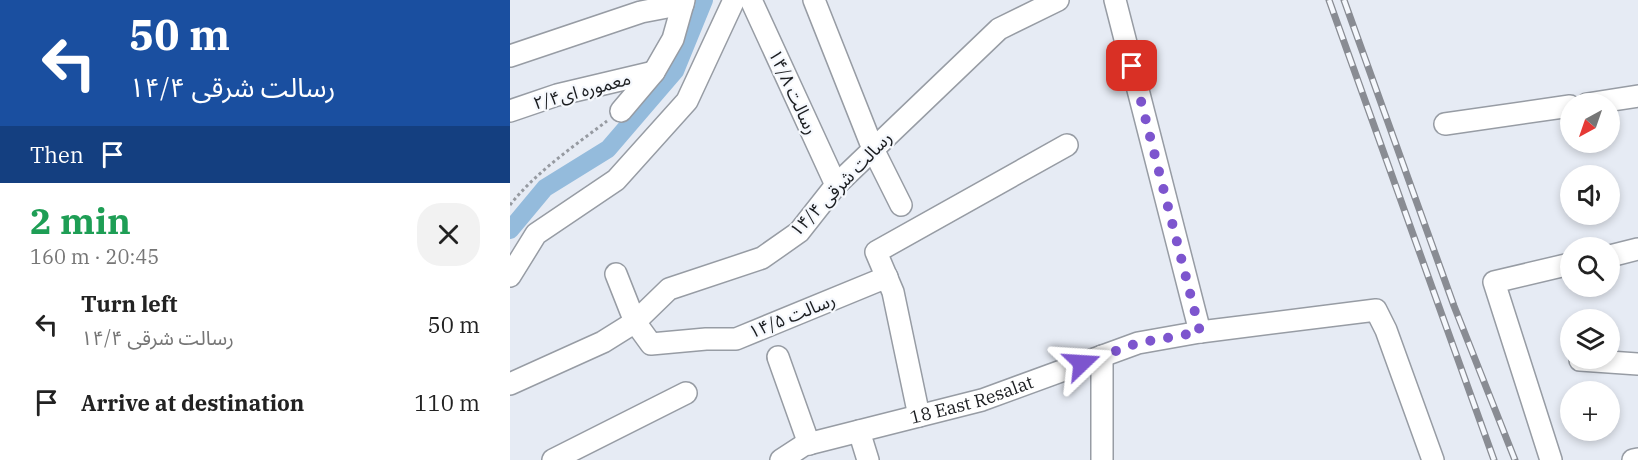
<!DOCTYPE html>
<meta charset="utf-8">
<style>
:root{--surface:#fff;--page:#f2f2f2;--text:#222;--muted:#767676}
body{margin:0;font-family:"IBM Plex Serif","Noto Sans Arabic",serif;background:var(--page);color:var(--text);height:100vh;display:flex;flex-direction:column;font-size:22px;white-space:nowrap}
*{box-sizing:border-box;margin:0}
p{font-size:20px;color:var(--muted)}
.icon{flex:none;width:33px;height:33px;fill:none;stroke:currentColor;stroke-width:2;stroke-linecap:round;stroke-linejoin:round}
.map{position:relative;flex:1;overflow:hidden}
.details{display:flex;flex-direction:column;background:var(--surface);width:510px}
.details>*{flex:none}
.top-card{background:#1a4fa0;color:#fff;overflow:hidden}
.needle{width:39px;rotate:220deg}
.controls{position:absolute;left:1050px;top:93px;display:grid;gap:12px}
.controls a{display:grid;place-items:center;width:60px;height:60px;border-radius:50%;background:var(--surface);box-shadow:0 3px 9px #0003;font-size:30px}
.pin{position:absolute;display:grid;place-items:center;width:51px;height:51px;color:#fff;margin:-26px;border-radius:12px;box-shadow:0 3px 9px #0006}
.me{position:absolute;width:66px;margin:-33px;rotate:70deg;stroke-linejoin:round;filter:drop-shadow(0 0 4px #0008)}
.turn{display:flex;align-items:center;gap:21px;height:126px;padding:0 30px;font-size:27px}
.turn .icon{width:78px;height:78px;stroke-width:2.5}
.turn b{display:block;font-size:42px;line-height:51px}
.then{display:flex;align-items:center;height:57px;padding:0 30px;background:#0003;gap:12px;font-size:22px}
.round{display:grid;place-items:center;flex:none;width:63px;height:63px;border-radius:24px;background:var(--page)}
.summary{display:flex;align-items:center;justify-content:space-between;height:102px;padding:0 30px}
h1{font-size:36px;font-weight:800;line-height:45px;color:#1e9e55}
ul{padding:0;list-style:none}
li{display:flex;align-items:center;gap:18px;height:78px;padding:0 30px}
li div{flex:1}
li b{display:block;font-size:22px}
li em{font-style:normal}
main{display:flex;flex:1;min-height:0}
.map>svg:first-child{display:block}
</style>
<main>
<section class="details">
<div class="top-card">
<div class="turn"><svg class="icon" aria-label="left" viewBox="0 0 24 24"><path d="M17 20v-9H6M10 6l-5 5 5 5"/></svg><div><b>50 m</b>رسالت شرقی ۱۴/۴</div></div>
<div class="then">Then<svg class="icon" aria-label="arrive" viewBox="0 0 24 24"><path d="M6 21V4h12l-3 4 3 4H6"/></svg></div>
</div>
<div class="summary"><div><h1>2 min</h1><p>160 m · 20:45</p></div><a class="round"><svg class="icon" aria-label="close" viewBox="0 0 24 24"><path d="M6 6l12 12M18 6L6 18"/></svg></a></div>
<ul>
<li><svg class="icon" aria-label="left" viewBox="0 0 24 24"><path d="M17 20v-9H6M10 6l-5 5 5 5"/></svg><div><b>Turn left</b><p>رسالت شرقی ۱۴/۴</p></div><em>50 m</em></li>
<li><svg class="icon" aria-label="arrive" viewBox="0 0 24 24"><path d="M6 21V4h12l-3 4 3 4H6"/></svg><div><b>Arrive at destination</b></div><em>110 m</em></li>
</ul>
</section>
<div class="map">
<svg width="1128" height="460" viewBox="0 0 1128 460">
<rect width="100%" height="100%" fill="#e6ebf4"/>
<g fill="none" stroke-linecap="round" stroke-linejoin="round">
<path stroke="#94bbdc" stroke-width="18" d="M0,230L35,188L98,149L165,71L194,0"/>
<g stroke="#979ca4" stroke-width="24">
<g id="minor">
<path d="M241,0L326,185"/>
<path d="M304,0L363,149L391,205"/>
<path d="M605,0L690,332"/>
<path d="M0,56L131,12L173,4"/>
<path d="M1077,104L1128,96"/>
<path d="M0,111L47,95L144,72"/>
<path d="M111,111L144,72L163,39L174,0"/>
<path d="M935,124L1060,106"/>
<path d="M1100,256L1128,249"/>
<path d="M106,274L125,322L141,344L196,339H226L377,277"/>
<path d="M0,276L26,234L106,180L177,101L224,0"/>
<path d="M592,356V460"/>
<path d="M268,357L299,444"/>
<path d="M1070,360L1128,364"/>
<path d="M0,384L93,342L125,322L159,289L252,258L289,232L326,185L489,29L548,0"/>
<path d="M409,416L383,292L366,252L557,145"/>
<path d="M349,431L358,460"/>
<path d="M43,460L176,393"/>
<path id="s1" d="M271,460L294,445L472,400L628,343L690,332L866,310L876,330L923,460"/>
<path d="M1041,460L984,282L1060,264"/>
<path d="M1123,460L1128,459"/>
</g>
</g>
<path stroke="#969aa1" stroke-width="3" stroke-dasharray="3 3" stroke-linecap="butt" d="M0,205C26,172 64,146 97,121"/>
<use href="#minor" stroke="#fff" stroke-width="21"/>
<g stroke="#898c93" stroke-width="7">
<path id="rail" d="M819,0L984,460
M834,0L944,306L1005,460"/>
</g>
<use href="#rail" stroke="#f5f8fd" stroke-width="4.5" stroke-dasharray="14" stroke-linecap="butt"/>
</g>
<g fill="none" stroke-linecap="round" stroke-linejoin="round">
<path stroke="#7d55ce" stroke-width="10" stroke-dasharray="0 18" d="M572,363L628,343L690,332L622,66"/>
</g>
<g text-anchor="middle" stroke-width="4.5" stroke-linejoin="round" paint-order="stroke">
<g font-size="18" fill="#1b1d20" stroke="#f5f8fd">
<text transform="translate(72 91) rotate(-15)" y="6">معموره ای۲/۴</text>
<text transform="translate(283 92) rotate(65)" y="6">رسالت ۱۴/۸</text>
<text transform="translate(331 184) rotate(-46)" y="6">رسالت شرقی ۱۴/۴</text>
<text transform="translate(282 316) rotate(-22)" y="6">رسالت ۱۴/۵</text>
<text dy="6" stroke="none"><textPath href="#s1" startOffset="201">18 East Resalat</textPath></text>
</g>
</g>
</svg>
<div class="controls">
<a><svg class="needle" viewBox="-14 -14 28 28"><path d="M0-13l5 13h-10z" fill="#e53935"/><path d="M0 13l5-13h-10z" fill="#767676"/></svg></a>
<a><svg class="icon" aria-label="sound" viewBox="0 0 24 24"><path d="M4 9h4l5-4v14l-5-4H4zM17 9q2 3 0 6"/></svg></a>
<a><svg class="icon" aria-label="search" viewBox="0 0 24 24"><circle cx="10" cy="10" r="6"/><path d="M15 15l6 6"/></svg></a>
<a><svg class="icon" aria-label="layers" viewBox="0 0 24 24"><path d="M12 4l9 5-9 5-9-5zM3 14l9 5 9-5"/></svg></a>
<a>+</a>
</div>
<div class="pin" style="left:622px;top:66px;background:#d93025"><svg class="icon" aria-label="arrive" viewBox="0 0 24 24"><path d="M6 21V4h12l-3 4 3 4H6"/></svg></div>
<svg class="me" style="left:572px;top:363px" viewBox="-20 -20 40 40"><path d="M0-17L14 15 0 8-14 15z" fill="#7d55ce" stroke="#fff" stroke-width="4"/></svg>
</div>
</main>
